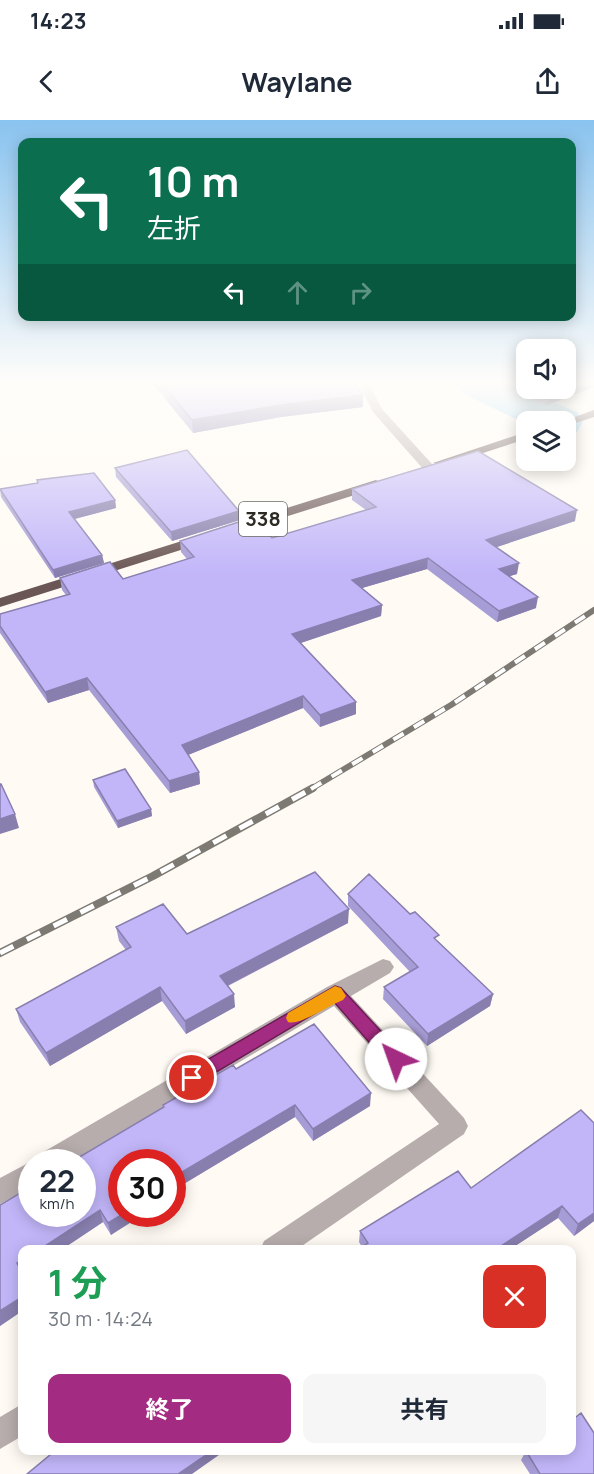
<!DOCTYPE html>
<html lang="ja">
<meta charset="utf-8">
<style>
:root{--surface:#fff;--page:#f6f6f7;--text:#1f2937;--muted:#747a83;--accent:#a42b82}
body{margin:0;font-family:Manrope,"Noto Sans JP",sans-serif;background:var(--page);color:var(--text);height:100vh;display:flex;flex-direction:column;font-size:22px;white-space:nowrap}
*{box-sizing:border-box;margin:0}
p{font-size:20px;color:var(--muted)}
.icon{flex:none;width:33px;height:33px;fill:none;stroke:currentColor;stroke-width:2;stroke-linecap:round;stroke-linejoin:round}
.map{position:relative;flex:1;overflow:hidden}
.panel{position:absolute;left:18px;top:1125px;width:558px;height:210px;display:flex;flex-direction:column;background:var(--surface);border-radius:12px;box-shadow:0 3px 15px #0003}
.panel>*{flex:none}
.guide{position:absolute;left:18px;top:18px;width:558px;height:183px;border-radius:12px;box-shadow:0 3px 15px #0003;background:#0b6e4f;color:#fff;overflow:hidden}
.buttons{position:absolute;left:516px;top:219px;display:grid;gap:12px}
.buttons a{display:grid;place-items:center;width:60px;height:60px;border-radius:12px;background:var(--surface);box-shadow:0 3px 15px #0003;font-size:30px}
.speed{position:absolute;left:18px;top:1029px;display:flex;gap:12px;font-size:30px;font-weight:700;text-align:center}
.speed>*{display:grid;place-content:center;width:78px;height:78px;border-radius:50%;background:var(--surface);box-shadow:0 3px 15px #0003;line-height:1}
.speed small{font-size:15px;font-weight:400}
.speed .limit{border:9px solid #d22;background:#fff;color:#111}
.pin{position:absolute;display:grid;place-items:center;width:51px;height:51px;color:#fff;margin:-26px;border:3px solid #fff;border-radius:50%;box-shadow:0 2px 6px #0007}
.me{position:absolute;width:66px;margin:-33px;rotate:318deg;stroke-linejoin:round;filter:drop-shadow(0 0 4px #0008)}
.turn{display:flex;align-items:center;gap:21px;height:126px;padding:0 30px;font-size:27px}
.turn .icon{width:78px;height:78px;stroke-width:2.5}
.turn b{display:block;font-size:42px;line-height:51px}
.lanes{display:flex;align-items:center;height:57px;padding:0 30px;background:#0003;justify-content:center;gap:30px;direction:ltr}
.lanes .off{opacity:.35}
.round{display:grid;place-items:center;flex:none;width:63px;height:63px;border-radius:12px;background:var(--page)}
.headline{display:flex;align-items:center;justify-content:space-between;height:102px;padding:0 30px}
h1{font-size:36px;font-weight:700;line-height:45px;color:#1e9e55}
.action{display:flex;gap:12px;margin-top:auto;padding:12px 30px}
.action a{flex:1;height:69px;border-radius:12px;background:var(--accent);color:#fff;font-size:24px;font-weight:700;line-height:69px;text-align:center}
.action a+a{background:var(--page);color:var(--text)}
.status{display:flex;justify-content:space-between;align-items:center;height:42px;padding:0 30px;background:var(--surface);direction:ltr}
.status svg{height:16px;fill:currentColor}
header{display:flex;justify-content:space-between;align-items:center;height:78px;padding:0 30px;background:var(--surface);font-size:27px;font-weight:700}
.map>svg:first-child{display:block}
</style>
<div class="status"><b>14:23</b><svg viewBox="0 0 49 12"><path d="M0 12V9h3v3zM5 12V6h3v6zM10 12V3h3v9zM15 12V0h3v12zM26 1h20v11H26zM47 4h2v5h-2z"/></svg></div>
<header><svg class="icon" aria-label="back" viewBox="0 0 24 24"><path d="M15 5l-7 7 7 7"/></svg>Waylane<svg class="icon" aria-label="share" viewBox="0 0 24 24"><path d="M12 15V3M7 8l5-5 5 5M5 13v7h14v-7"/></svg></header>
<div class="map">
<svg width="594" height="1354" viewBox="0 0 594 1354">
<rect width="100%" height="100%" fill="#fffbf4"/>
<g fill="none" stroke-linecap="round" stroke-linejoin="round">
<path fill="#9cdaf9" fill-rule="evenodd" d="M455,264H513L577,292L583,302L577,312L566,315V302H526V304L462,273Z"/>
<path fill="#b8adad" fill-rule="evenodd" d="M359,264H369L382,289L432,344V350H424L373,292Z
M383,839L390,841L394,847L390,853L351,876L464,998L468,1006L464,1014L296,1130H260L264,1121L439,1004L334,886L71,1042H37L40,1034L327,867Z
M32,1041L35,1042H32V1067L0,1084V1058Z
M22,1284V1316L0,1329V1297Z"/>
<path fill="#6a5655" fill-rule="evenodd" d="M594,290V297L566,306V302H561Z
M526,312V319L443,346L433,343Z
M376,360L382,364L380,367L0,487V478Z"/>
<g stroke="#7d7a73" stroke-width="6">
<path id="rail-far1" d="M311,669L451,585L594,490"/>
</g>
<g stroke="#7d7a73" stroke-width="8">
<path id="rail" d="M0,833L153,756L313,668"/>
</g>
<use href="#rail-far1" stroke="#fff" stroke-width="4" stroke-dasharray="12" stroke-linecap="butt"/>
<use href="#rail" stroke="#fff" stroke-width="5" stroke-dasharray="15" stroke-linecap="butt"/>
</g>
<path fill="#a79dd6" d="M153,264H355L363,287L281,297L193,313Z
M498,264H526V268H566L594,264V267L547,285Z
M115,348L239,391L240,400L172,421L116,357Z
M0,369L115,380L116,388L75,399L102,435L104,443L55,458L1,377Z
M352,369L575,401L496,427L517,454L509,456L536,488L497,502L427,449L362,468L382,485L381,496L300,523L356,594L320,607L303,588L188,635L199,652L200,664L170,673L89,570L48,583L0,513V494L66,475L62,470L60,458L123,459L187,439L181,432L180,421L253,406L272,418L366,390L352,380Z
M93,660L151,689L152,696L118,708L94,667Z
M348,774L438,821L493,874L490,886L427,926L383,879L384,867L410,852L348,786Z
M348,803L228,866L235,887L186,914L162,881L50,946L20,902L16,889L126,830L119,821L116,807L187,814Z
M236,949L370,986L313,1021L295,997L172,1071V1042L111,1115L103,1102L61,1130H22V1191L0,1206V1085L163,988V985Z
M581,990L594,1101L574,1116L558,1098L509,1130H358L362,1127L359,1122L360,1111L471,1068Z
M526,1331L594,1354H530L521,1340Z"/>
<path fill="#887fae" d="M577,264H594V267L547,285L548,275Z
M363,275V287L281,297L193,313L192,300L281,285Z
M115,380L116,388L70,400L69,392Z
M577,390L575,401L485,431L486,420Z
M239,391L240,400L172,421L171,412Z
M102,435L104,443L55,458L53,450Z
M428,438L427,449L352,471V460Z
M519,443L517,454L498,460L499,449Z
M538,477L536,488L497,502L499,491Z
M382,485L381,496L292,526V514Z
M87,558L89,570L48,583L45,572Z
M303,576V588L183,637L182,625Z
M356,582V594L320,607V595Z
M199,652L200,664L170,673L169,661Z
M151,689L152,696L118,708L117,701Z
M15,694L19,708L0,714V699Z
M349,789L348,803L221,869L220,856Z
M160,867L162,881L50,946L46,933Z
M234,874L235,887L186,914L185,901Z
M493,874L490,886L427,926L428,914Z
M371,973L370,986L313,1021V1009Z
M295,985V997L172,1071V1058Z
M562,1086L558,1098L509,1130H495Z
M100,1090L103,1102L61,1130H39Z
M594,1093V1101L574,1116L578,1104Z
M123,1094H144L111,1115L108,1103Z
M22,1140V1154L17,1143Z
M22,1177V1191L0,1206V1191Z
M213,1330H226L192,1354H178Z"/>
<path fill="#c2b6f9" stroke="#887fae" stroke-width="1.5" d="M162,264H355L363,275L281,285L192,300Z
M566,264H577L566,268Z
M533,268H565L548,275Z
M187,330L239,391L171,412L115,348Z
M478,331L577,390L486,420L519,443L499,449L538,477L499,491L428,438L352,460L382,485L292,514L356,582L320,595L303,576L182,625L199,652L169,661L87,558L45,572L0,506V494L70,474L60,458L110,442L123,459L194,437L180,421L248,399L253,406L259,404L272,418L376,387L352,369Z
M94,353L115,380L69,392L102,435L53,450L0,369L38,363L37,360Z
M125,649L151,689L117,701L93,660Z
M0,664H1L15,694L0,699Z
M315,752L349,789L220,856L234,874L185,901L160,867L46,933L16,889L131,827L116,807L163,784L187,814Z
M369,754L410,794L415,792L439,815L434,818L493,874L428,914L384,867L418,847L348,774Z
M314,904L371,973L313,1009L295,985L172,1058V1042H122V1094H123L108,1103L100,1090L39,1130H22V1140L17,1143L22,1153V1177L0,1191V1085L32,1066V1094H82V1042H71L164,987L163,985L233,945L236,949Z
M581,990L594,1003V1093L578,1104L562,1086L495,1130H358L368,1123L360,1111L458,1051L471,1068Z
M581,1293L594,1313V1354H540L526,1331L572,1330V1300Z
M56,1330H213L178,1354H27Z"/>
<linearGradient id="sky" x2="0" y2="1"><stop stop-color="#89c3ef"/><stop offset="0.58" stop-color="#fffdfa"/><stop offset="1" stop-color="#fffdfa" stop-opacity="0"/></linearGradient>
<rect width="594" height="454" fill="url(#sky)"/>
<path fill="#a42b82" stroke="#6b1c54" stroke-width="1.5" d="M335,866L341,868L402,934L404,939L402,945L396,947L389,945L334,882L198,963L192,966L186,963L184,958L186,952Z"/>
<path fill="#f59e0b" d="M335,866L341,868L346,876L343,880C330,885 299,906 288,902L286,898L288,893Z"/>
<g text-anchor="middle" stroke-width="4.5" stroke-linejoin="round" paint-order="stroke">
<rect fill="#fff" stroke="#6c6a65" stroke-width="1.5" x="239" y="382" width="48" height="34" rx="4.5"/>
<g font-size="20" font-weight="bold" fill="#2d2a23">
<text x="263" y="406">338</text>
</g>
</g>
</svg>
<div class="buttons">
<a><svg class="icon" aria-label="sound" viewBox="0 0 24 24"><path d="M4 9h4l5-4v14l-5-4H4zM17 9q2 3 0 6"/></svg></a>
<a><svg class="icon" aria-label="layers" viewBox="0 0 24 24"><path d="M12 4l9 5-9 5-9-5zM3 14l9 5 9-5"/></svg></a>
</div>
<div class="speed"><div>22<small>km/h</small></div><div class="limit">30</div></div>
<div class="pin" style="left:192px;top:958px;background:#d93025"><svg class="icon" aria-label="arrive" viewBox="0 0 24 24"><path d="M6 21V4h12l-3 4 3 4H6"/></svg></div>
<svg class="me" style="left:396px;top:939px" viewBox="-20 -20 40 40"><circle r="19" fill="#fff"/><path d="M0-13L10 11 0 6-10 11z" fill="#a42b82"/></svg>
<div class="guide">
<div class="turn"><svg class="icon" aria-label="left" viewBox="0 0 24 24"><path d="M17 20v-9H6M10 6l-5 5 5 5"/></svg><div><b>10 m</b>左折</div></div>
<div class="lanes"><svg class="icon" aria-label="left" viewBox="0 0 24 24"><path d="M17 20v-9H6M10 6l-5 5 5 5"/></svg><svg class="icon off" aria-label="ahead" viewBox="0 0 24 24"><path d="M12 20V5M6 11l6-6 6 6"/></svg><svg class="icon off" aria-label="right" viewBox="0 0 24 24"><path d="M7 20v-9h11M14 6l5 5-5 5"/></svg></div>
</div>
<section class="panel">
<div class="headline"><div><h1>1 分</h1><p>30 m · 14:24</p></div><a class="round" style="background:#d93025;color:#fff"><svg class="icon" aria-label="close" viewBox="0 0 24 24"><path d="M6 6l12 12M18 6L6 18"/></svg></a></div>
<div class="action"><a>終了</a><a>共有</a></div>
</section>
</div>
